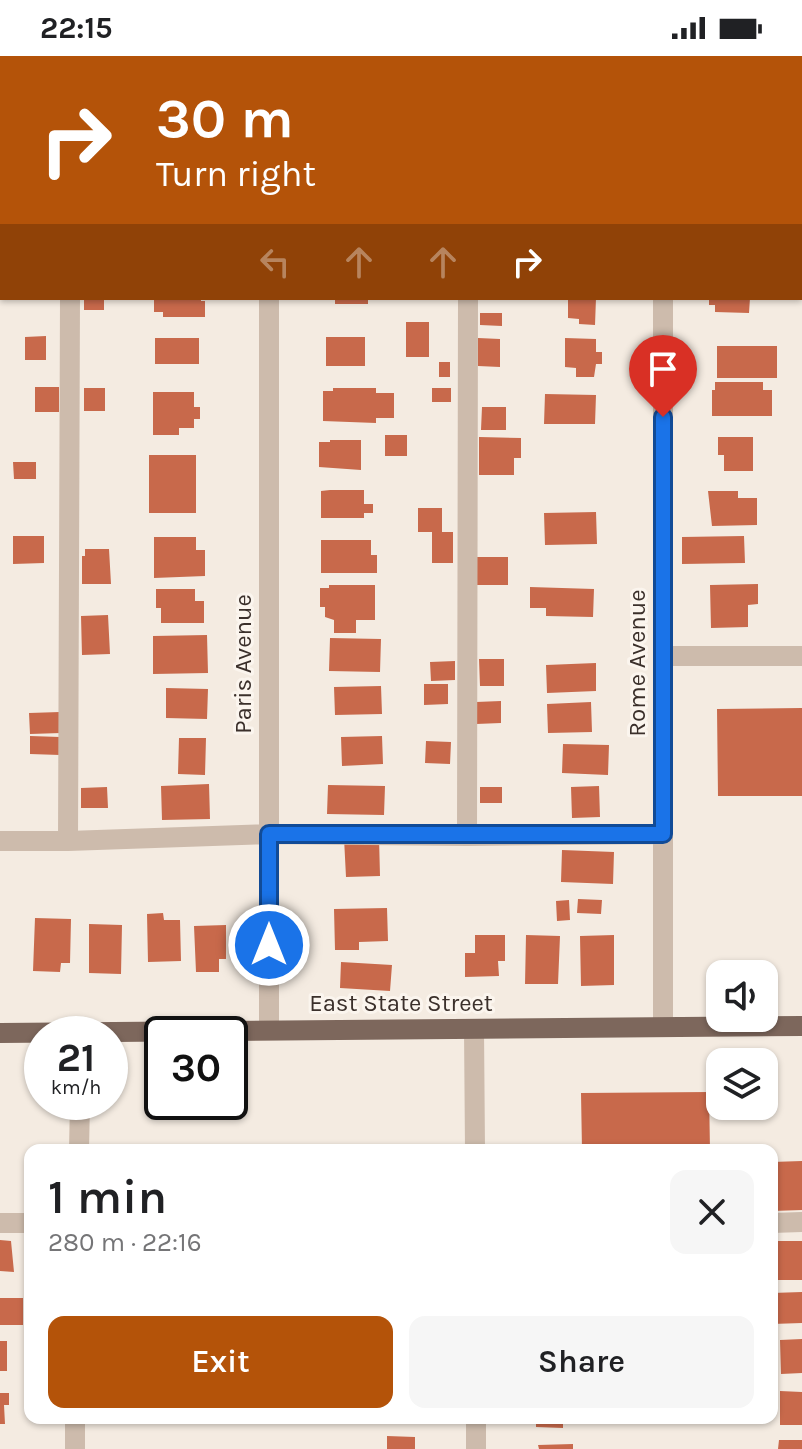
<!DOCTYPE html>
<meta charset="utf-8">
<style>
:root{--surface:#fff;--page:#f6f6f6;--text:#202124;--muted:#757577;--accent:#b45309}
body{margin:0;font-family:Karla,sans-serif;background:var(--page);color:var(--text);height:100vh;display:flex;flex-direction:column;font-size:30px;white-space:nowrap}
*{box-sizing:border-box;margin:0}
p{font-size:26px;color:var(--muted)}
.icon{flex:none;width:44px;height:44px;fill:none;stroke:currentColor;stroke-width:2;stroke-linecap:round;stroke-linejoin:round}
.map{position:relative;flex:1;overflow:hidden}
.drawer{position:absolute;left:24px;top:1088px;width:754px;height:280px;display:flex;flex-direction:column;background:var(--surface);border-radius:16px;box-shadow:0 2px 6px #0004}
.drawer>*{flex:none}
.banner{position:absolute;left:0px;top:0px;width:802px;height:244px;box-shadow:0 2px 6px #0004;background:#b45309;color:#fff;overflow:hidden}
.fabs{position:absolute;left:706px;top:904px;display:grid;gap:16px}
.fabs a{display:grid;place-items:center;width:72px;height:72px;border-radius:16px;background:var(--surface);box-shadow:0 2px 6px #0004;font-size:40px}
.speed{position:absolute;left:24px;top:960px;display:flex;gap:16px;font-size:40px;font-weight:700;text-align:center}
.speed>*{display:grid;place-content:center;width:104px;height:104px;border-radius:50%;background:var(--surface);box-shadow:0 2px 6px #0004;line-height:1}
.speed small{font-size:20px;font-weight:400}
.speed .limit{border:4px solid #111;border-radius:12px;background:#fff;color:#111}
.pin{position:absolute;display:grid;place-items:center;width:68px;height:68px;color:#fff;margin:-82px -34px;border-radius:50% 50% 50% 0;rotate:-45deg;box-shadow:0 0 8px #0007}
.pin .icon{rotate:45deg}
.me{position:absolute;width:88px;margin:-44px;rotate:0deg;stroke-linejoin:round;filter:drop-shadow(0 0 6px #0008)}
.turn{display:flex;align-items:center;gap:28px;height:168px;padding:0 24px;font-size:36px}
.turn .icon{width:104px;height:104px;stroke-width:2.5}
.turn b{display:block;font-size:56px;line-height:68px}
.lanes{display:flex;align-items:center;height:76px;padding:0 24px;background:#0003;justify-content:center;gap:40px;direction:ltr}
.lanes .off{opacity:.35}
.round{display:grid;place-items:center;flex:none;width:84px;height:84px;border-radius:16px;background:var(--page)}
.summary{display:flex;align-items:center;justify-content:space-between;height:136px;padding:0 24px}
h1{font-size:48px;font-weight:600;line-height:60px}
.action{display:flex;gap:16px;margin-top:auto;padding:16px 24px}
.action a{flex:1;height:92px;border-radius:16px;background:var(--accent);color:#fff;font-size:32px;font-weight:600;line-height:92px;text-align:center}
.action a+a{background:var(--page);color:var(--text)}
.status{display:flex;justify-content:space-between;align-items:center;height:56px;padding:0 40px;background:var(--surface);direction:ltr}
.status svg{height:22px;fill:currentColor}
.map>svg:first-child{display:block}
</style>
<div class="status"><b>22:15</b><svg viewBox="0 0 49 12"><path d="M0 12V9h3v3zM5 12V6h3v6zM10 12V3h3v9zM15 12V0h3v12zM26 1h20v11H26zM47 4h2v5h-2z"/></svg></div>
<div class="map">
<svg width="802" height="1393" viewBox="0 0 802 1393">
<rect width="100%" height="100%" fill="#f4ebe1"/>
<path fill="#c8694b" d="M84,242H104V254H84Z
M154,242H201V245H205V261H163V256H154Z
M335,242H368V248H335Z
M568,242H596L595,269L579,268V263L568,262Z
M709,242H750L749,257L715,256V249H709Z
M480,257H502V270L480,269Z
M406,266H429V301H406Z
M46,280V304H25V281Z
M326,281H365V310H326Z
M155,282H199V308H155Z
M478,282L500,283V311L478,310Z
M565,282L596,283V296H602V308H596L594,321H576V312L565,311Z
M717,290H777V322H717Z
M439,306H450V321H439Z
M715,326H763V334H772V360H712V334H715Z
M35,331H59V356H35Z
M84,332H105V355H84Z
M333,332H376V337H394V362H376V367L323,365V335H333Z
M432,332H451V346H432Z
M153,336H194V351H200V363H194V372H179V379H153Z
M545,338L596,339L595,368H544Z
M482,351H506V374H481Z
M385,379H407V400H385Z
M479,381L521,382V402H514V419H479Z
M718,381H753V415H724V399H718Z
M330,384H361V414L319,411V386H330Z
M149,399H196V457H149Z
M13,406H36V423H14Z
M330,434H364V448H373V457H364V462H321V435Z
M708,435H738V442H757V469L712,470Z
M418,452H442V476H453V507H432V476H418Z
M596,456L597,488L545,489L544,457Z
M13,480H44V507L13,508Z
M744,480L745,507L682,508V481Z
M154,481H196V494H205V520L154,522Z
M321,484H371V499H377V517H321Z
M85,493H109L111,528H82V500H85Z
M472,501H508V529H472Z
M758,528V548L748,549V571L711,572L710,529Z
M329,529H375V564H356V577H334V564L325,561V551H320V532H329Z
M530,531L594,533L593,561L546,560V552H530Z
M156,533H195V545H204V567H161V552H156Z
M108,559L110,598L82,599L81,560Z
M207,579L208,617L153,618V580Z
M330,582L381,583L380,616L329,615Z
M479,603H504V630H480Z
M455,605V624L431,625L430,606Z
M596,607V635L547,637L546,609Z
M424,628H448V648L424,649Z
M381,630L382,658L335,659L334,631Z
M166,632L208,633L207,663L166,662Z
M501,645V667L476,668V646Z
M591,646L592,676L548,677L547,648Z
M802,652V740H718L717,653Z
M60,656L61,677L30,678L29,657Z
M30,680L60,681V699L30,698Z
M382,680L383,708L342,710L341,681Z
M179,682H206L205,719L178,718Z
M426,685L451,686L450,708L425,707Z
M563,688L609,689L608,719L562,717Z
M209,728L210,763L162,764L161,730Z
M328,729L385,730L384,759L327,758Z
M599,730L600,761L572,762L571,731Z
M107,731L108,752H81V732Z
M480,731H502V747H480Z
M379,781L380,820L346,821L344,782Z
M562,794L614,796L613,828L561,826Z
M578,843L602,844L601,858L577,857Z
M569,844L570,864L557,865L556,845Z
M387,852L388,885L359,886V894H335L334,853Z
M163,857L164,864H180L181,905L148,906L147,858Z
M35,862L71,863L70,907H61L60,916L33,915Z
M89,868L122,869L121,918L89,917Z
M226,869V903H219V916H196L194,870Z
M475,879H505V905H498L499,920L465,921V897H475Z
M526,879L560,880L558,928H525Z
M614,879V929L581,930L580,880Z
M341,906L392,909L390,935L340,932Z
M709,1036L710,1094H582L581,1037Z
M802,1105V1154L772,1155V1106Z
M0,1184L11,1185L14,1216L0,1215Z
M772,1185H802V1224H772Z
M802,1236V1267L772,1268V1237Z
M0,1242H23V1269H0Z
M802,1283V1317L781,1318L780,1284Z
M0,1285H7V1315H0Z
M780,1335L802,1336V1369H780Z
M0,1337H9V1349H4L5,1368H0Z
M379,1362H419V1367L379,1366Z
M536,1362H563V1372L536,1371Z
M387,1380L415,1381V1393H387Z
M779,1384H802V1393H778Z
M573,1388V1393H539L538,1389Z"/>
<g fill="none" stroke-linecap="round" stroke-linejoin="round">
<path stroke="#cdbbac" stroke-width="20" d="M69,0V2
M467,0V2
M662,0V2
M270,2V0
M800,139H802
M0,148H2
M70,242L68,785L269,778L467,780
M468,242L467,780L663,778
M663,242V971
M663,600H802
M0,785H68
M474,973L475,1094
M269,974V242
M79,1094L80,1046
M0,1167H30
M772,1167L802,1166
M476,1362V1393
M75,1393V1362"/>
<path stroke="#7d675c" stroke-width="20" d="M0,977L802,970"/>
</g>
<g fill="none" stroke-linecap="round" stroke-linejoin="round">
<g stroke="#114b97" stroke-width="20">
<path id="route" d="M269,889V778H663V361"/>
</g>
<use href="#route" stroke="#1a73e8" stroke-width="14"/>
</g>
<g text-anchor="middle" stroke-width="6" stroke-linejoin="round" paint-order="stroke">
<g font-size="24" fill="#3b302b" stroke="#fbf5ee">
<text transform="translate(637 607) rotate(-90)" y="8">Rome Avenue</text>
<text transform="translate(243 608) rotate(-90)" y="8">Paris Avenue</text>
<text x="401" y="955">East State Street</text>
</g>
</g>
</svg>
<div class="fabs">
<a><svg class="icon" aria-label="sound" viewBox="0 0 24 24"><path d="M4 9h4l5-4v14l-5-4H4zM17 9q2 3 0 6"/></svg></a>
<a><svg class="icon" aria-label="layers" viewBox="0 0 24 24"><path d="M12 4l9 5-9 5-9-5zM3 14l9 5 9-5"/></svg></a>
</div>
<div class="speed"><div>21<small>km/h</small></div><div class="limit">30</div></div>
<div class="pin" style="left:663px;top:361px;background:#d93025"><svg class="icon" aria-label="arrive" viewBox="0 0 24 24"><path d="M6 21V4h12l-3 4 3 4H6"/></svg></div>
<svg class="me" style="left:269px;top:889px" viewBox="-20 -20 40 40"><circle r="17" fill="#1a73e8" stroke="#fff" stroke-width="3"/><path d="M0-11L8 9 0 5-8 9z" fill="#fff"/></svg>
<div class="banner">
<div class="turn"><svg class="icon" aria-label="right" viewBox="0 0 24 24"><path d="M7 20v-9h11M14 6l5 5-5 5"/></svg><div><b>30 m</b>Turn right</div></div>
<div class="lanes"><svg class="icon off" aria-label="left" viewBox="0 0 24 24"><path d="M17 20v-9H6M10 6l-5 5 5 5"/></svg><svg class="icon off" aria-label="ahead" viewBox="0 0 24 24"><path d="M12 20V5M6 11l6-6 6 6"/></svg><svg class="icon off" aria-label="ahead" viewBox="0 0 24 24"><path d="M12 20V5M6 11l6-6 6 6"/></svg><svg class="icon" aria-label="right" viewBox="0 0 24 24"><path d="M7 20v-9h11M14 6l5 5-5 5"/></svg></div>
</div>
<section class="drawer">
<div class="summary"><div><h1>1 min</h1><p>280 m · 22:16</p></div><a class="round"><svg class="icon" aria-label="close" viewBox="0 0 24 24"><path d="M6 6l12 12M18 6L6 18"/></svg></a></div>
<div class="action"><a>Exit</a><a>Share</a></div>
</section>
</div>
